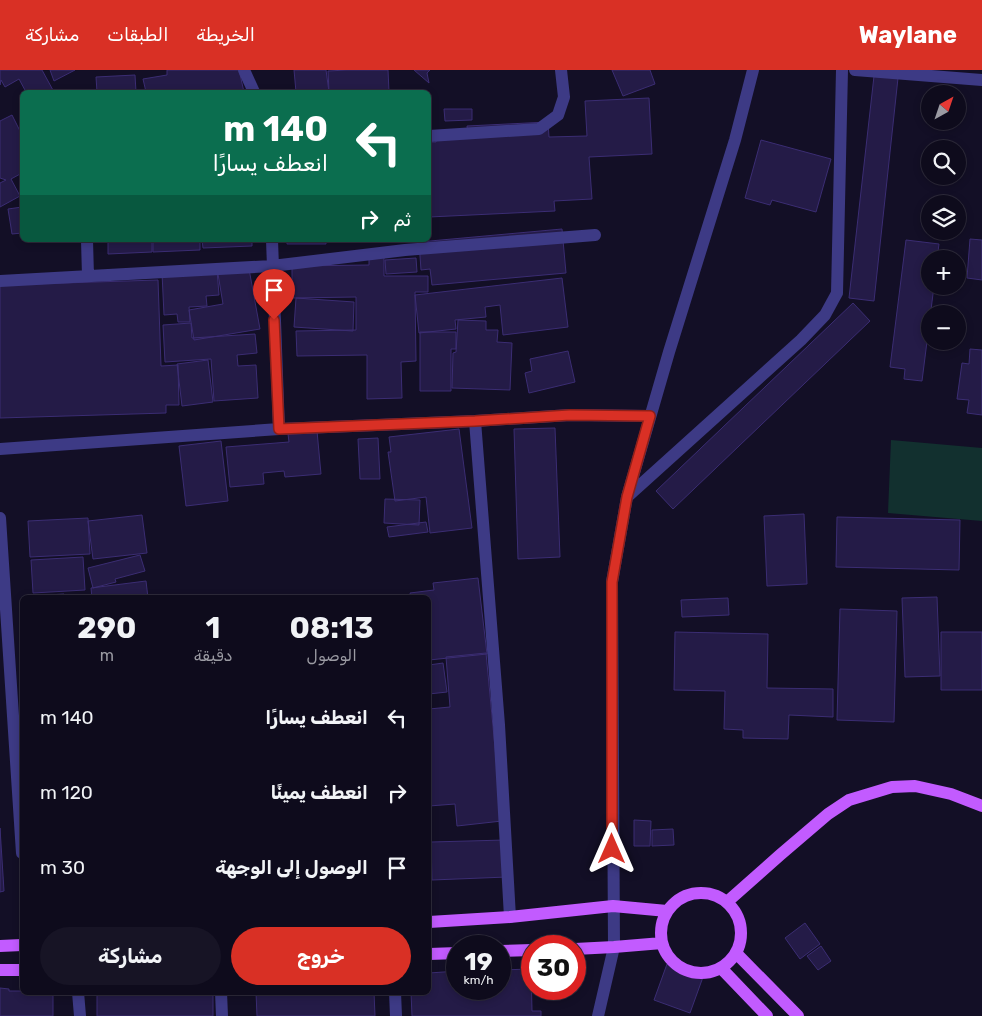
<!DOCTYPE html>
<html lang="ar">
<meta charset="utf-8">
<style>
:root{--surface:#0e0b1c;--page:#171425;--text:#f1f3f6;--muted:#9b9ba3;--line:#2e2b3b;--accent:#d93025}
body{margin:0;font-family:Rubik,"Noto Sans Arabic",sans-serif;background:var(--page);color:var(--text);direction:rtl;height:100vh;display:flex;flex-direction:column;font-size:19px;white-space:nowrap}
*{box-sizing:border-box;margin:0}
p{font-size:16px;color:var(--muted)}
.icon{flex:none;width:28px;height:28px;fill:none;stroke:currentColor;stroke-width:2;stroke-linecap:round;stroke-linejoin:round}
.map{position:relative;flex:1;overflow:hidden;direction:ltr}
.sheet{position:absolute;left:20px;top:525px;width:411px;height:400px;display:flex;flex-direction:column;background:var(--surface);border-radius:8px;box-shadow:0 2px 8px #0003,0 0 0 1px var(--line);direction:rtl}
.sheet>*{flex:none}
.banner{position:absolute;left:20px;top:20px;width:411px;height:152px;border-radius:8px;box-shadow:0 2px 8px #0003,0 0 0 1px var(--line);direction:rtl;background:#0b6e4f;color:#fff;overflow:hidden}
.needle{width:32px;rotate:40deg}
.buttons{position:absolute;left:921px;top:15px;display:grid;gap:10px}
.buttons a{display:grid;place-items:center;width:45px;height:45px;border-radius:50%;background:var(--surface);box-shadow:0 2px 8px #0003,0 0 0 1px var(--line);font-size:25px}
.speed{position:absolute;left:446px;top:865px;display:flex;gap:10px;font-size:25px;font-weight:700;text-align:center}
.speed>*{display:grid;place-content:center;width:65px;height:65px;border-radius:50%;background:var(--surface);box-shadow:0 2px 8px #0003,0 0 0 1px var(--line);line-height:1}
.speed small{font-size:12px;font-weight:400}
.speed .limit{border:8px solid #d22;background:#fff;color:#111}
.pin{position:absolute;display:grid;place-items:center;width:42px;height:42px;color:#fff;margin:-51px -21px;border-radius:50% 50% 50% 0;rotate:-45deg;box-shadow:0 0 5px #0007}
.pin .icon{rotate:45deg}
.me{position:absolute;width:55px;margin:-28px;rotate:0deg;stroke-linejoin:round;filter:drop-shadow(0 0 4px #0008)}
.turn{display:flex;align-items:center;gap:18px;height:105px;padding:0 20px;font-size:22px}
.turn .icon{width:65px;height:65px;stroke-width:2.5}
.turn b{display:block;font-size:35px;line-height:42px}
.then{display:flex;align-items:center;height:48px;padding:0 20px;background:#0003;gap:10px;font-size:19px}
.eta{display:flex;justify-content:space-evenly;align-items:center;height:85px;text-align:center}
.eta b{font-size:30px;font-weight:700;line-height:35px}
.action{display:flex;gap:10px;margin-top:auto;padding:10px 20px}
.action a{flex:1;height:58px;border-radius:30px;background:var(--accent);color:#fff;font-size:20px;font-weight:700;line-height:58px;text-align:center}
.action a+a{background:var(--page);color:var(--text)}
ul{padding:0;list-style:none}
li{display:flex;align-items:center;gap:15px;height:75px;padding:0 20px}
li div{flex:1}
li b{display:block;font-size:19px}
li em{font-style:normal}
header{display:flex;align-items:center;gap:30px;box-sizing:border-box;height:70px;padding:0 25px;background:var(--accent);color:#fff}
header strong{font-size:24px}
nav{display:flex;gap:28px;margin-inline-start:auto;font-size:18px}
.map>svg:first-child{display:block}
</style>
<header>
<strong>Waylane</strong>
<nav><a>الخريطة</a><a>الطبقات</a><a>مشاركة</a></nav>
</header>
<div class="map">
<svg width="982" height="946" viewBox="0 0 982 946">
<rect width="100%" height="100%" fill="#130f26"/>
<path fill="#12302f" d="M891,370L982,378V451L888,443Z"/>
<path fill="#241b47" stroke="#3b2d73" d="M0,0H42L54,22H26L19,9L5,17L1,10L0,15Z
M50,0H75L54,11Z
M167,0H239L244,22H146L143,9L167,5Z
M294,0H326L329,22H296Z
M347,0H388L389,22H329L328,1Z
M414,0H430L427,3L429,13Z
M612,0H650L655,14L623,26Z
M135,5L136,22H97L96,7Z
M874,6L898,8L874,231L849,228Z
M649,28L652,84L589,87L592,129L554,131L555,141L429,147V72H436V67L468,65L467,56L548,52L549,67L587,66L585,31Z
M444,39H472V50L445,51Z
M12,45L22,65V103L11,109L20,126L0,137V113L6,110L0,108V51Z
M761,70L831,89L816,142L772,130L770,135L745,128Z
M22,137V163L12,164L8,139Z
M562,159L566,203L432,215L430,199L421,200L419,172Z
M970,169L982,170V210L967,208Z
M108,170H152V182L108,184Z
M153,170H200V180L153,182Z
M202,170H252V176L203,178Z
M287,170H326V174H287Z
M906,170L939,174L937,189H930V216H934L922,311L904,309L905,299L890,297Z
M369,186H384V206H428V222H415L416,291L401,292L402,328L367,329V285L297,286L296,261L356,260V227L292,228V196L369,195Z
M416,188L417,202L386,204L385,190Z
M249,199L260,259L194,270L189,240L223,234L218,204Z
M217,200L219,225L206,226L207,236L189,237L190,252H178L177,244L164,245L162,203Z
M562,208L568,257L503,265L500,235L485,237L486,247L455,250L456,259L419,263L415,225Z
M158,210L161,296L178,295L179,335H166V343L0,348V215Z
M296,228L354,232L353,261L294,257Z
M853,233L870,251L673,439L656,421Z
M458,250L486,251V260H498L497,272L512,273L510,320L452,318L453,283L456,282Z
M191,253L192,268L255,264L257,283L237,285L238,296L256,295L258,328L214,331L211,289L165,292L163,255Z
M420,262H456V279H451V321H420Z
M970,279L982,280V345L967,343L969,330L957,329L962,293L969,294Z
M568,281L575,312L529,323L525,303L532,301L530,289Z
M208,290L213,332L182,336L177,294Z
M555,358L560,487L518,489L514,359Z
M459,359L472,458L430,463L426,427L395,431L388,382H391L389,367Z
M317,361L321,404L285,407L284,401L263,403L264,414L230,417L226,377L289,372L288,364Z
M378,368L380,409H360L358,369Z
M221,371L228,431L186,436L179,376Z
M385,429L420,430L419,455L384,453Z
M804,444L807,514L767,516L764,446Z
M142,445L147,483L93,489L88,451Z
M837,447L960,450L959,500L836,497Z
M88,448L90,484L30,487L28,451Z
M426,452L428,462L389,467L387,457Z
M140,485L145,501L115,509L116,512L93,518L88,498Z
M83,487L85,520L33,523L31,490Z
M478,508L487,584L429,590V528H411L410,523L434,520L433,513Z
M146,511L148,528H92L91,518Z
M64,524V528H33V526Z
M937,527L940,606L905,607L902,528Z
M728,528L729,545L682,547L681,530Z
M840,539L897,541L894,652L837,650Z
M675,562L768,564L767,618L833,619V647L789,645L788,669L743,668V660L724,659L725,621L674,620Z
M941,562H982V620H941Z
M486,583L502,751L457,756L455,734L429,736V639L450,637L446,587Z
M443,593L447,622L429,624V595Z
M634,750L651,751L650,776H634Z
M0,758L4,821L0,822Z
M673,759L674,775L652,776V760Z
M505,770L507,807L432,810L431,772Z
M805,853L820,874L800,889L785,868Z
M821,876L831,891L818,900L807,886Z
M667,894L703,907L690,943L654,930Z
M531,899L532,941H541V946H412L411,922H429V903L458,901V919H500V900Z
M0,918L9,919V921H22V922H53V946H0Z
M97,922H213V946H97Z
M256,922H374L375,946H257Z"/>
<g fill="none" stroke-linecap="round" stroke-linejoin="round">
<path stroke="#3d3a85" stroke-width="12" d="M244,0L254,22
M855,0L982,10
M429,66L539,59L558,45L564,27L561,0
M87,170L88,206
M272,170L279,359
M0,211L272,196L405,180L595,165
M475,351L499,655L510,847
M0,379L279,359L475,351L570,345L650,346
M627,427L801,270L825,245L837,223L842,0
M0,448L22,783
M78,922L80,946
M221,922L222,946
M395,922L396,946
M598,946L614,877L612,512L627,427L669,282L735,70L753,0"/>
<path stroke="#c25bff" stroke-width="12" d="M661 863a40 40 0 1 1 80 0a40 40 0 1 1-80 0Z
M727,832L780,785L828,744L849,730L892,717L915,716L951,724L982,736
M429,852L510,847L613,836L667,841
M0,876L22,875
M575,879L614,877L662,873
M500,881L532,880
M736,883L798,946
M429,884L458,883
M721,898L767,946
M0,900H22"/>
</g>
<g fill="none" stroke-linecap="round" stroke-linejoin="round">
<g stroke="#8d1f18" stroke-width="12">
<path id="route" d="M274,250L279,359L475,351L570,345L650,346L627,427L612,512V779"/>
</g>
<use href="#route" stroke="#d93025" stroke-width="9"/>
</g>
</svg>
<div class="buttons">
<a><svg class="needle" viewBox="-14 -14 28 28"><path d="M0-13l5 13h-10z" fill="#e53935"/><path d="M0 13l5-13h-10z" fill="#9b9ba3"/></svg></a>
<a><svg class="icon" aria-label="search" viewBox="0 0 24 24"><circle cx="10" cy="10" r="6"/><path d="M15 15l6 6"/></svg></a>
<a><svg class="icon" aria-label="layers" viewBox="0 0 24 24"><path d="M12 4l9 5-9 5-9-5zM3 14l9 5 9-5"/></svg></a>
<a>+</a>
<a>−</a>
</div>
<div class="speed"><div>19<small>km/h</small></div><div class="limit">30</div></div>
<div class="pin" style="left:274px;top:250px;background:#d93025"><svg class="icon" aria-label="arrive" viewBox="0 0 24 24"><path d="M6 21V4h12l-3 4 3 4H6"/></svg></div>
<svg class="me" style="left:612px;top:779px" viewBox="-20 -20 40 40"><path d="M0-17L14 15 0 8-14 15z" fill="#d93025" stroke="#fff" stroke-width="4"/></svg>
<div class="banner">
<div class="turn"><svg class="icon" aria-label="left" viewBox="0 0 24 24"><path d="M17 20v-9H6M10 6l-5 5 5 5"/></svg><div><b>140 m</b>انعطف يسارًا</div></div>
<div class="then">ثم<svg class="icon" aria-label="right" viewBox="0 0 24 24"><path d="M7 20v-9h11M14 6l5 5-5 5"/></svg></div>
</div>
<section class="sheet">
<div class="eta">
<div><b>08:13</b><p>الوصول</p></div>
<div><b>1</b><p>دقيقة</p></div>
<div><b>290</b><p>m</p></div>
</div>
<ul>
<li><svg class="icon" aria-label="left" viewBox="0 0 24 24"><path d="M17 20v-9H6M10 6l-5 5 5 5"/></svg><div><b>انعطف يسارًا</b></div><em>140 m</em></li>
<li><svg class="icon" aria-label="right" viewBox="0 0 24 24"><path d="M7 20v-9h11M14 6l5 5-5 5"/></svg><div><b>انعطف يمينًا</b></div><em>120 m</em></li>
<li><svg class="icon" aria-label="arrive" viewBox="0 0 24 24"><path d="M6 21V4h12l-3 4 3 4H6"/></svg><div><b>الوصول إلى الوجهة</b></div><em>30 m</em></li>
</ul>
<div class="action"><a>خروج</a><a>مشاركة</a></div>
</section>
</div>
